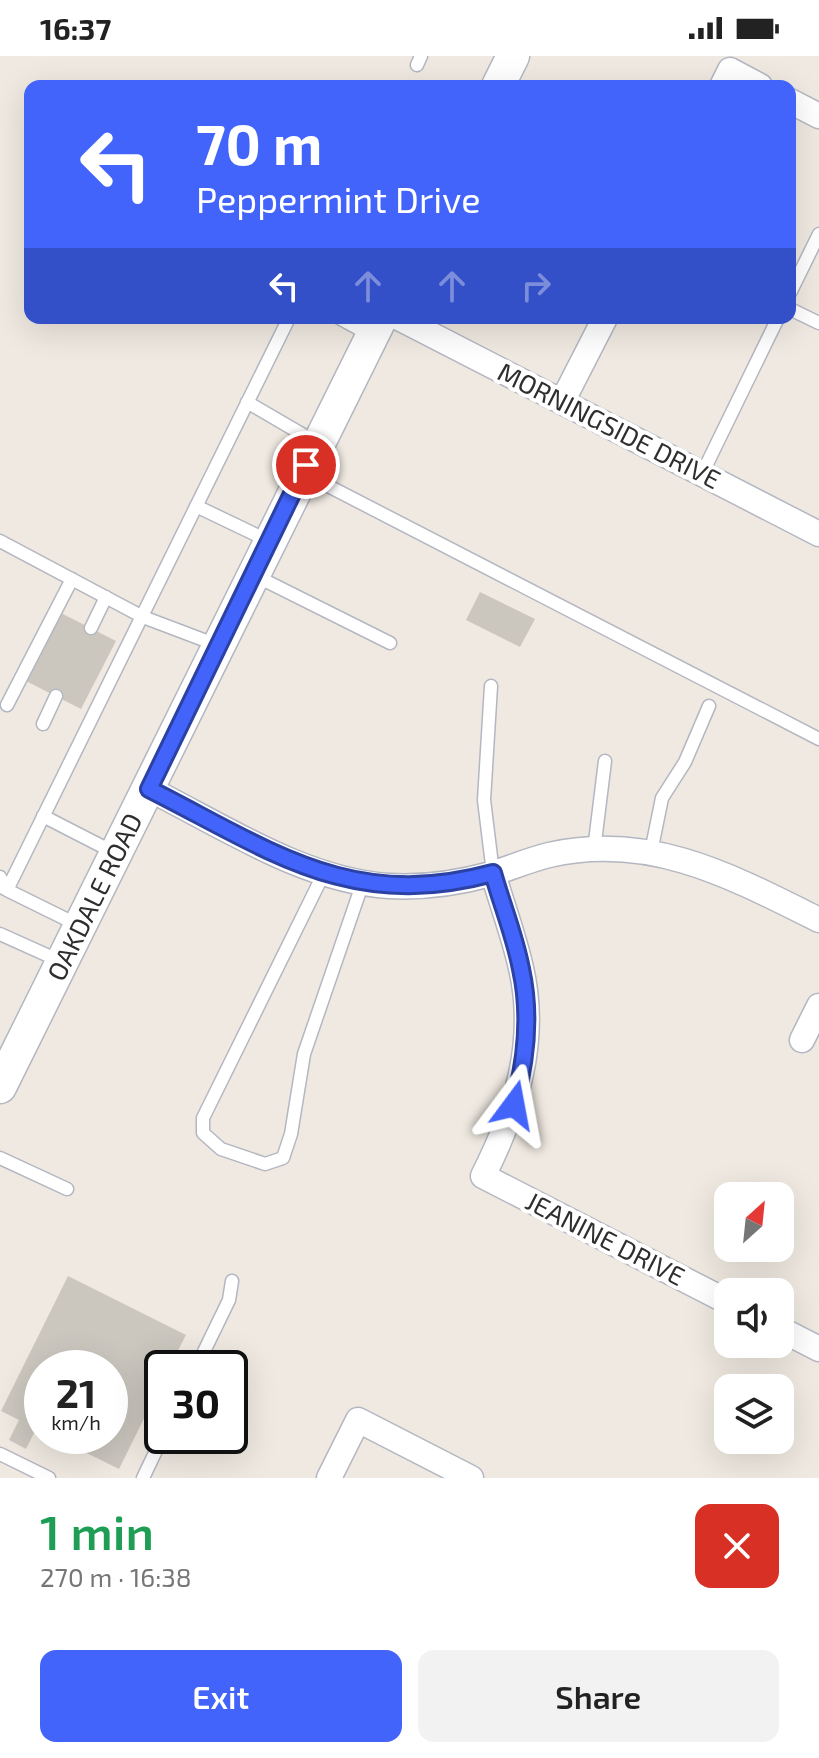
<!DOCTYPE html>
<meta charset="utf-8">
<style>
:root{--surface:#fff;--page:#f2f2f2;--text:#222;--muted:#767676;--accent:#4264fb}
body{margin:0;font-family:"Exo 2",sans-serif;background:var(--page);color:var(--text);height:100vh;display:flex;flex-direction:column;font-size:30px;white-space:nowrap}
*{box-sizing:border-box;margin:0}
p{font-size:26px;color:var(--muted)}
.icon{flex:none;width:44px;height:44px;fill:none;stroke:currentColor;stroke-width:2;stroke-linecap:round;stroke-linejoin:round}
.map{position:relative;height:1422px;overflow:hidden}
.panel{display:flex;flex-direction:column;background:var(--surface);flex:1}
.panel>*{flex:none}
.top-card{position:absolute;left:24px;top:24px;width:772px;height:244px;border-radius:16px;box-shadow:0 8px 32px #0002;background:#4264fb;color:#fff;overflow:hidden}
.needle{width:52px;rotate:27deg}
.controls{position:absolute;left:714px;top:1126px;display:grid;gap:16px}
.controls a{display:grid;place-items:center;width:80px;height:80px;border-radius:16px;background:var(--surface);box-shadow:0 8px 32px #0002;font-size:40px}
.speed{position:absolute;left:24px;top:1294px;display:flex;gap:16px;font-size:40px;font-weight:700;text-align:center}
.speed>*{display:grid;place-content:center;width:104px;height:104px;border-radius:50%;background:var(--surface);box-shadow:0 8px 32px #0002;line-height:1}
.speed small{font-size:20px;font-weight:400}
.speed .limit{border:4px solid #111;border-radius:12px;background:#fff;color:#111}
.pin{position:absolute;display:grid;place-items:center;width:68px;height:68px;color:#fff;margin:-34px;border:4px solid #fff;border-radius:50%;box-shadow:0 2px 8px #0007}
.me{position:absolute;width:88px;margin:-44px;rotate:13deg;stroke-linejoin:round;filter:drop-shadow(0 0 6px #0008)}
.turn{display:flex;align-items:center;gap:28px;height:168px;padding:0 40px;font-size:36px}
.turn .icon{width:104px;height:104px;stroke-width:2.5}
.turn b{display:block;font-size:56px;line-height:68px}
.lanes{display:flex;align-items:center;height:76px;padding:0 40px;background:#0003;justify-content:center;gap:40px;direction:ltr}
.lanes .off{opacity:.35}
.round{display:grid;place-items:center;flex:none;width:84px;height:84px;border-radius:16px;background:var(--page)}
.overview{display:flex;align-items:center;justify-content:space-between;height:136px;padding:0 40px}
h1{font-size:48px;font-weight:600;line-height:60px;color:#1e9e55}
.action{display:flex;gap:16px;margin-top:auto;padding:16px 40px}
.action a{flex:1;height:92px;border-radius:16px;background:var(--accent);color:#fff;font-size:32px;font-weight:600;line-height:92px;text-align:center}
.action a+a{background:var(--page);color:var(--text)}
.status{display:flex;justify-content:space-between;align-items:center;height:56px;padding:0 40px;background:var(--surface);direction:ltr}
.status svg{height:22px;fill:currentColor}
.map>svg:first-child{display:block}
</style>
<div class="status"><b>16:37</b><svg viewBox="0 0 49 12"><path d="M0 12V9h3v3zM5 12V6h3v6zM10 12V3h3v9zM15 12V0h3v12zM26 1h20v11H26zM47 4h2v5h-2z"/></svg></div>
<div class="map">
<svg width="819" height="1422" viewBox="0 0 819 1422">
<rect width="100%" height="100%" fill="#efe9e1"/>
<path fill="#cbc7bf" d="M480,536L535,563L520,591L466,564Z
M61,557L116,585L81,653L26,625Z
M68,1220L186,1279L169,1312H162V1326L119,1413L52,1380H110V1312H42V1375L36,1373L26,1393L9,1384L19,1364L1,1355Z"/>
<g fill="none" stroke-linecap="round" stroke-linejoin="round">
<g stroke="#b4b7c1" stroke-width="15">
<path id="lane" d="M417,9L421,0
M790,237L819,178
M790,253L819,267
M339,262L372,280
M247,346L317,387
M305,418L819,683
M702,418L778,262
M196,450L269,485
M0,485L143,561L217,589
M256,520L390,587
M91,572L106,541
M491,630L484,744L493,817
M7,649L72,523
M43,668L56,640
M43,760L115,797
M594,794L605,705
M651,796L662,742L685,706L709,650
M324,817L203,1062V1077L221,1093L265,1108L283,1102L291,1078L304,998L363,826
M0,821L7,834L78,869
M0,830L7,834L289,262
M0,878L60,905
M0,1102L67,1133
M196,1312L229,1244L232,1225
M0,1398L49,1422
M143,1422L163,1380"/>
</g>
<g stroke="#b4b7c1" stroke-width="27">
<path id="street" d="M722,30L730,14L760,30
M790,45L819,60
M399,262L819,478
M562,346L605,262
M149,733C223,770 305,825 389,830C423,832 458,827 491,818C510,812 529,804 549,799C650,776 731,820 819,864
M493,817C502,849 514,880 521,912C538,985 516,1055 483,1120L728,1246
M802,984L819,950
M780,1273L819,1293
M329,1422L358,1364L471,1422"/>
</g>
<g stroke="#b4b7c1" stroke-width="35">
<path id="secondary" d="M498,30L513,0
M0,1031L381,262"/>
</g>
<use href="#lane" stroke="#fff" stroke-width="12"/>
<use href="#street" stroke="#fff" stroke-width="24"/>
<use href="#secondary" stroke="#fff" stroke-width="32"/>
</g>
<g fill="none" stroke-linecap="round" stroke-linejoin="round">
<g stroke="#2b41a3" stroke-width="20">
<path id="route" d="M306,409L149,733C270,794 350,856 493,817C502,849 515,881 521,913C531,958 526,1005 514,1049"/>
</g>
<use href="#route" stroke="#4264fb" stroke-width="14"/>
</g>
<g text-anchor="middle" stroke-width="8" stroke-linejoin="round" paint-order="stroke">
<g font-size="26" fill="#2e2e2e" stroke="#fff">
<text transform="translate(609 370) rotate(27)" y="9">MORNINGSIDE DRIVE</text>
<text transform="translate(95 841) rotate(-64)" y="9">OAKDALE ROAD</text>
<text transform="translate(605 1183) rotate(27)" y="9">JEANINE DRIVE</text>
</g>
</g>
</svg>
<div class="controls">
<a><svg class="needle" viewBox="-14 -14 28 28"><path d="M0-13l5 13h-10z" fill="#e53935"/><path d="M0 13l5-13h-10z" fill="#767676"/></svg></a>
<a><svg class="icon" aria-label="sound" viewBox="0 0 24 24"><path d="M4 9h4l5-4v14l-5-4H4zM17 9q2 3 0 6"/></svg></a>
<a><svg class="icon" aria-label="layers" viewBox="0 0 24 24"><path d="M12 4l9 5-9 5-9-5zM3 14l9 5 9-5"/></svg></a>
</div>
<div class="speed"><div>21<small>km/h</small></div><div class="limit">30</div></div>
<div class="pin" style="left:306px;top:409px;background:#d93025"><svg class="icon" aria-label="arrive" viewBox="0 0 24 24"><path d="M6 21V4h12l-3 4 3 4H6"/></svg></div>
<svg class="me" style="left:514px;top:1049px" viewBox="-20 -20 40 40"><path d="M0-17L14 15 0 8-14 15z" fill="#4264fb" stroke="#fff" stroke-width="4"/></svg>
<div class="top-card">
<div class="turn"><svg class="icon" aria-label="left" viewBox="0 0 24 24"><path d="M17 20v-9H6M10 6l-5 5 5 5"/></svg><div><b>70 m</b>Peppermint Drive</div></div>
<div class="lanes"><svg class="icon" aria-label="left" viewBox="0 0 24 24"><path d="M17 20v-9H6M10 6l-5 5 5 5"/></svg><svg class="icon off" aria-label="ahead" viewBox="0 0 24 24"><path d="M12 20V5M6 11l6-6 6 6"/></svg><svg class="icon off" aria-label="ahead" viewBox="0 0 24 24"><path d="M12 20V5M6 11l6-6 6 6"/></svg><svg class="icon off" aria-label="right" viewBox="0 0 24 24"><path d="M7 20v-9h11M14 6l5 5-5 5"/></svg></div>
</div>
</div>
<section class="panel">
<div class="overview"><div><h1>1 min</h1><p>270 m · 16:38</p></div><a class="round" style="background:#d93025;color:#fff"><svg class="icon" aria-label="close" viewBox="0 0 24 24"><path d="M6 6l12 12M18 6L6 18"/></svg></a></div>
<div class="action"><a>Exit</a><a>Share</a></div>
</section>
